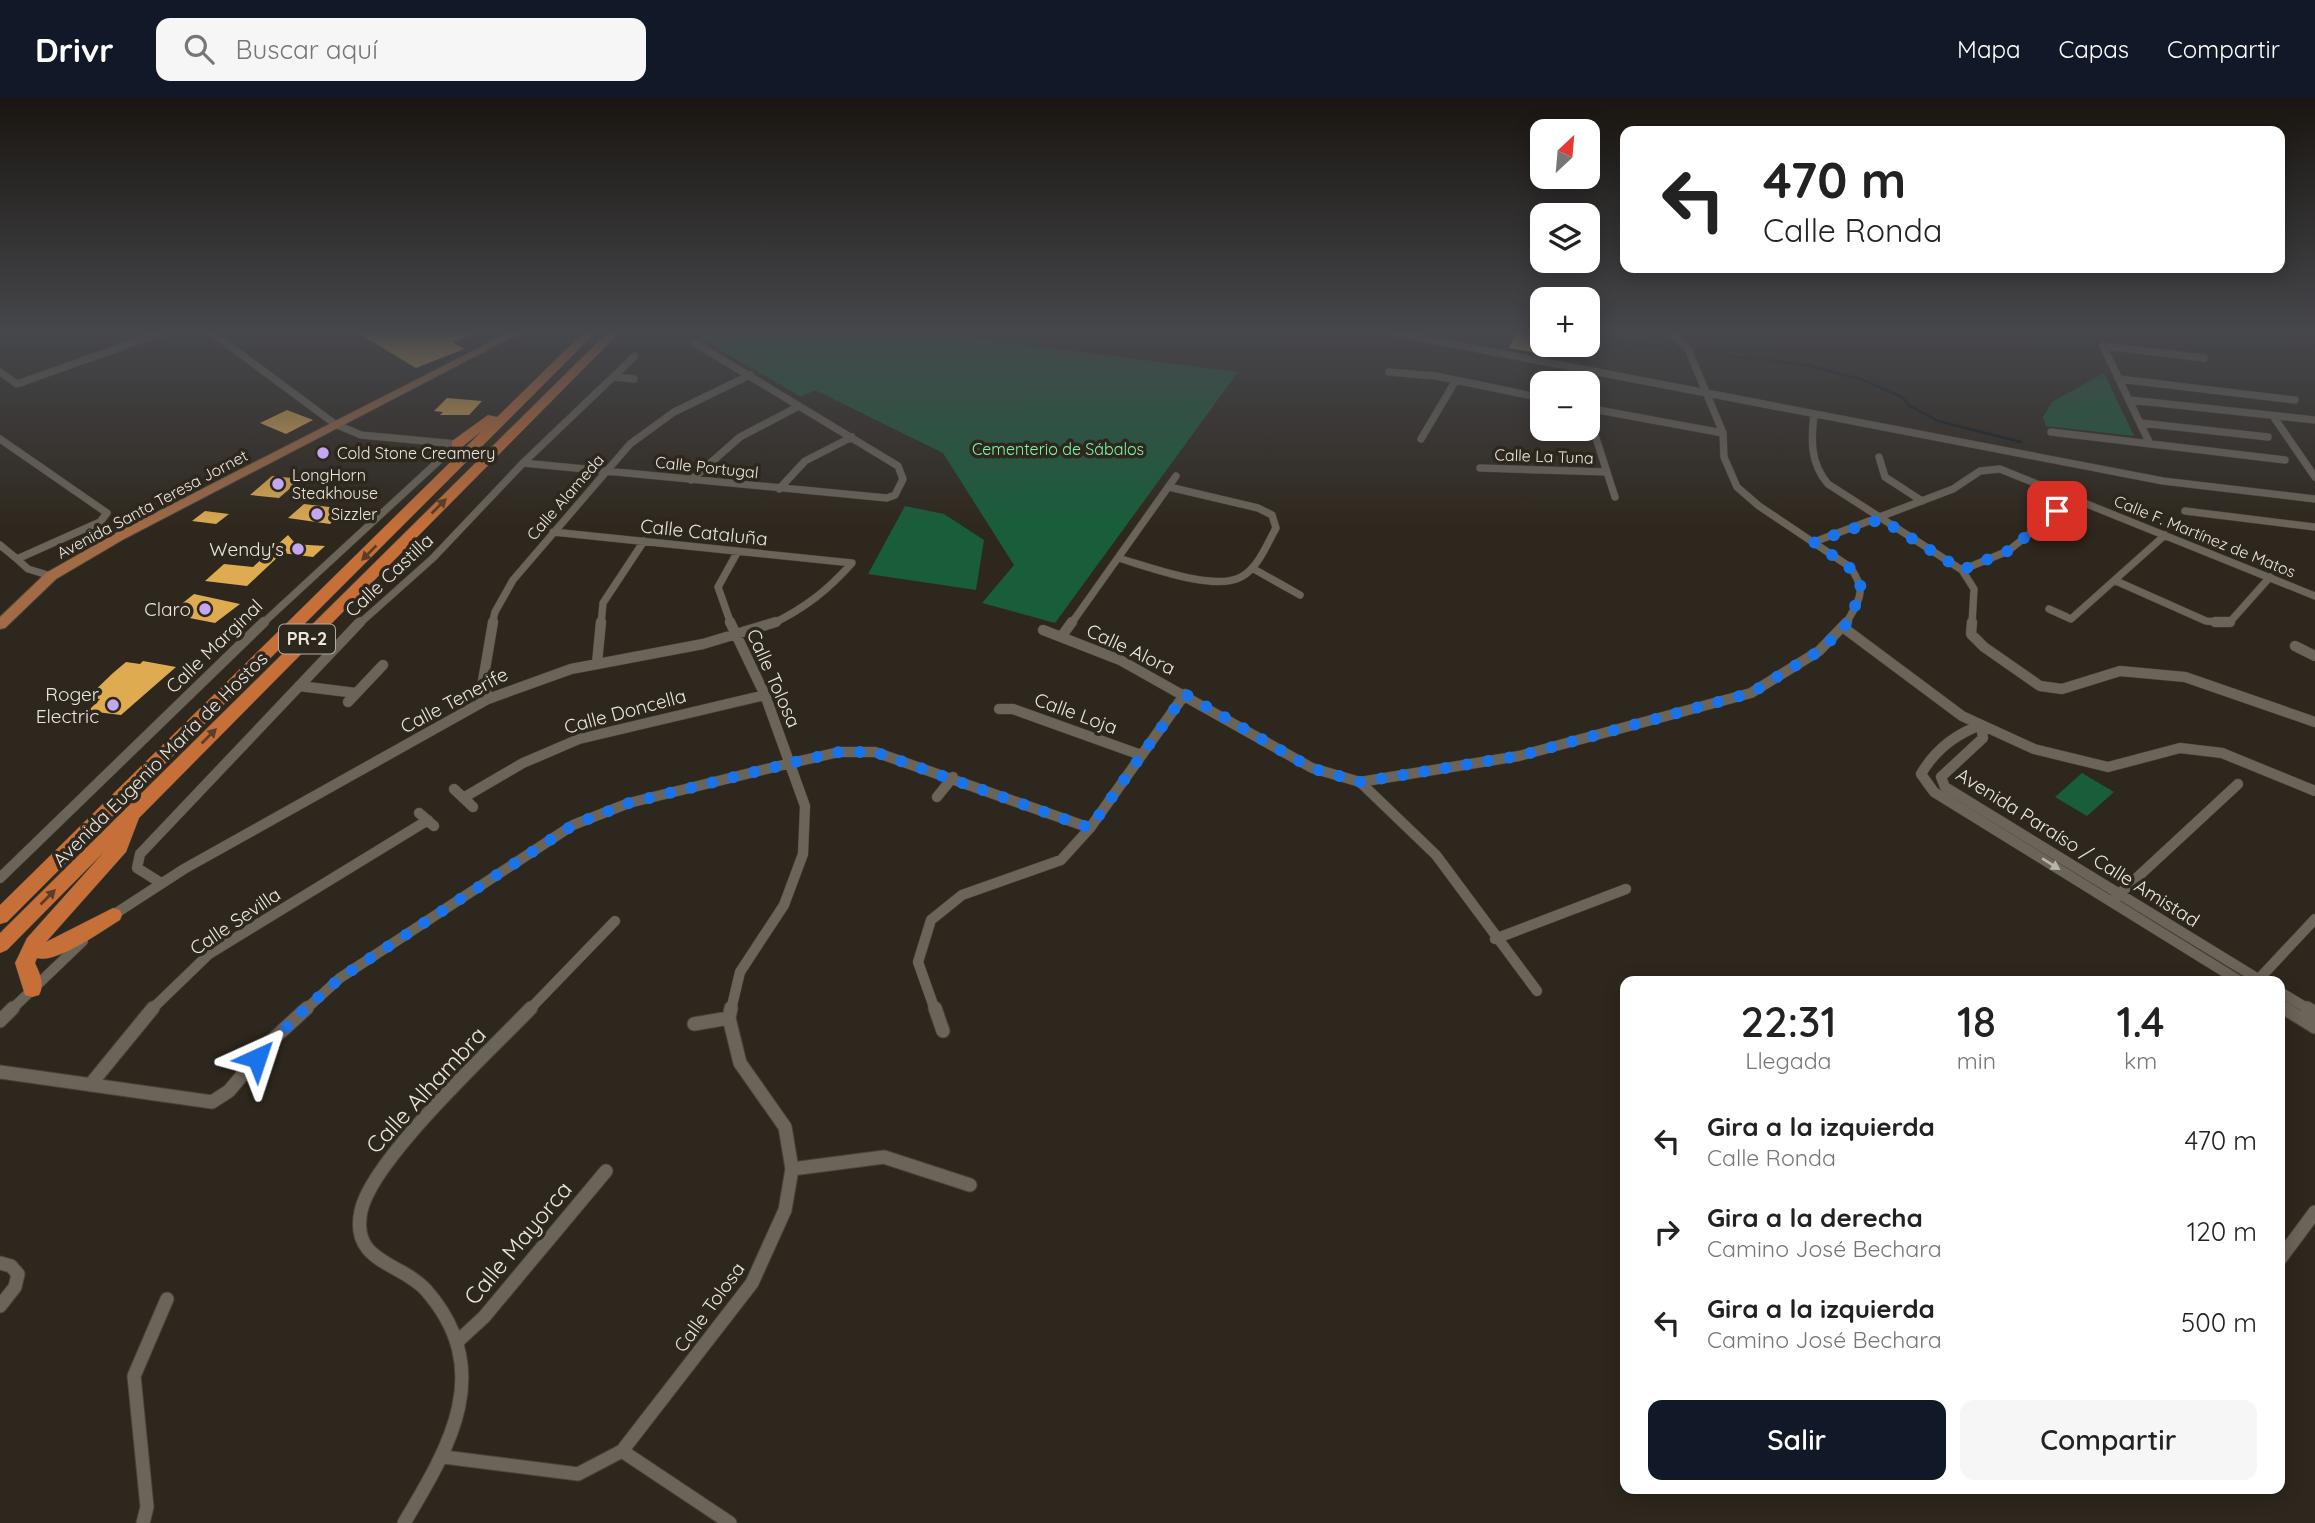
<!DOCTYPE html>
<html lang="es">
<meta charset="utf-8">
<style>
:root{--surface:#fff;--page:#f6f6f6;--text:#222;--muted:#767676;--accent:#111827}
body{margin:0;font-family:Quicksand,sans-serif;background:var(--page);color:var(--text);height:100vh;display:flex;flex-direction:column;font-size:26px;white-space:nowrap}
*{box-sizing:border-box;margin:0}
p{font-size:23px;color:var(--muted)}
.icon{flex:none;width:38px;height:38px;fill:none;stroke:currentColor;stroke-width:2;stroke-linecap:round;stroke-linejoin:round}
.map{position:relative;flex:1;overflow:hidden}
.details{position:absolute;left:1620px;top:878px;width:665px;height:518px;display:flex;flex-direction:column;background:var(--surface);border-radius:14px;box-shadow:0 4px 18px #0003}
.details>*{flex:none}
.banner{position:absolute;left:1620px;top:28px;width:665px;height:147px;border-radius:14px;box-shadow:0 4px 18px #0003;background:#fff;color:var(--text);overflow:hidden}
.needle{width:46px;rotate:26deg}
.fabs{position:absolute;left:1530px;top:21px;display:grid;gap:14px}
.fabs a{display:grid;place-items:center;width:70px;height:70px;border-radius:14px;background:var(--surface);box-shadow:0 4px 18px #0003;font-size:35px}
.pin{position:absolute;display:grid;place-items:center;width:60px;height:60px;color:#fff;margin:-30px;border-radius:14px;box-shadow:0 4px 10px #0006}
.me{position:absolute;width:77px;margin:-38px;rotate:42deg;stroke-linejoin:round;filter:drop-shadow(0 0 5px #0008)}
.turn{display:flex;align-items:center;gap:24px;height:147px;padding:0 28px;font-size:32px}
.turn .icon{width:91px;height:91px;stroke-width:2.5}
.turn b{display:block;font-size:49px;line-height:60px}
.eta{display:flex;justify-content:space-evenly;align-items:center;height:119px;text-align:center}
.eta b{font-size:42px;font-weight:600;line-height:49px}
.cta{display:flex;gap:14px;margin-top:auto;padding:14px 28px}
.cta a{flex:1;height:80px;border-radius:14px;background:var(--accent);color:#fff;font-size:28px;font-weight:600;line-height:80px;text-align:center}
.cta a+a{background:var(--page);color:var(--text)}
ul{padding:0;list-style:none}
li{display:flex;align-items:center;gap:21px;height:91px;padding:0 28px}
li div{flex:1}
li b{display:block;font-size:26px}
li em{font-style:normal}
header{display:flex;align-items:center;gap:42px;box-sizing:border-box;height:98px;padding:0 35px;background:var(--accent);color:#fff}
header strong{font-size:33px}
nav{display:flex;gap:38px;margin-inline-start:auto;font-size:24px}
.search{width:490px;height:63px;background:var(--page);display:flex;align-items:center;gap:18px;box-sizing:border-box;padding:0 24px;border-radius:14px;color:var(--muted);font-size:26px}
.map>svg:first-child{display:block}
</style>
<header>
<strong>Drivr</strong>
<div class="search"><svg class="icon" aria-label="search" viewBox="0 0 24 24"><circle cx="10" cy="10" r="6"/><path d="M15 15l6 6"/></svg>Buscar aquí</div>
<nav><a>Mapa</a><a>Capas</a><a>Compartir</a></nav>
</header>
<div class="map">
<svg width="2315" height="1425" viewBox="0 0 2315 1425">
<rect width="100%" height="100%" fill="#2e271d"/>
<path fill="#185e3a" d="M716,234H923L1238,274L1055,525L982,505L1014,467L943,355L815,292L801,299L700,240Z
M2104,275L2134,338L2046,328L2043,319L2052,304Z
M905,408L944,416L984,442L976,492L868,476Z
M2082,675L2114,694L2087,718L2055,699Z"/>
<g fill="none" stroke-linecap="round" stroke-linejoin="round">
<path stroke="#0a1b1f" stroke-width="2.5" d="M1587,238L1679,252
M1704,255L1808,267L1863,282L1902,299L1910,308L1938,323L2021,344"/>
</g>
<path fill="#deab51" d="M356,234H478L453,244L464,251L416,270Z
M1517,234L1542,236V256L1509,250Z
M447,300L482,303L469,317H440L443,314L434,313Z
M287,312L313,322L286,336L260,325Z
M272,378L301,381L279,400L250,397Z
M304,406L346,411L330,426L288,420Z
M205,413L229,416L216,426L192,423Z
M288,437L294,444L292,446L325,448L313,459L282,455L247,488L205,483L224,466L253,469Z
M194,496L240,506L215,525L169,516Z
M143,563L176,569L121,617L88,613L100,601L87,600L113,575L126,564L140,566Z"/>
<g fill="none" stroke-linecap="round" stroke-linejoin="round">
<g stroke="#49443b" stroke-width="8">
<path id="street-far2" d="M211,234L335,326L361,337L457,346
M1390,234L2163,383L2315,401
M1670,234L1688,251L1723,335L1724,359L1737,389L1759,408L1850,469C1868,494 1859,501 1846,526
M2103,248L2150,346
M2103,248L2204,260
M0,274L17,286L163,234
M1389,274L1436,278L1542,300
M613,279L634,281
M2119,281L2295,302
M2130,302L2315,322
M1587,310L1723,335
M1587,312L1615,399
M1814,316C1811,342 1810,365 1828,386L1962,472L1974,491L1972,526
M2273,318L2315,379
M2141,325L2268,339
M2051,334L2285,362
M0,341L107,415L100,424L17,461L0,447
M1421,341L1456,282
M1879,359L1885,379L1922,403
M523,365L887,400L895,397L903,381L898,368L695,245
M1480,370L1607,374
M691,382L740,339L799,308
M779,391L805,363L852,339
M2185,413L2315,429
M553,434L852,465C828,492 805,510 772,526
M1814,444L1953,391L1980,373L2000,371L2315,498
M1118,460C1147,468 1214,494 1241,479C1258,470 1267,446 1276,430L1272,417L1258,410L1169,389
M17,461L28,471L51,478
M1252,470L1300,497
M1962,472L2008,453L2074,400
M2116,483L2206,523L2229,525L2270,479
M2049,511L2071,521L2165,437
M262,526L457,346
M359,526L433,460L523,365L635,258
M492,526L495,514L513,482L630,346L674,314L750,277
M601,526L603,505L644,443
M731,526L718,489L738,453
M1071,526L1176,378"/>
</g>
<g stroke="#49443b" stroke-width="11">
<path id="street-far1" d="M730,524L765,597L805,708L803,756L784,807L740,874L731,912
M1972,524L1971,536L1984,549L2040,588L2062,591L2120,573L2185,579L2315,624
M2215,524H2230
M1844,530L1962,618L2034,651L2108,669L2180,650L2222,655L2315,693
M1043,532L1120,562L1312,670L1360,684L1519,658L1751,595L1819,553L1847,524
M1061,539L1072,524
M2295,548L2315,558
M597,565L601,524
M299,588L356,595
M488,601L483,583L493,524
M348,604L383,567
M999,611H1013L1141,657
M1360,684L1436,757L1537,893
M454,691L473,709
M937,699L953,679
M463,700L523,665L579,641L765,597
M419,715L434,728
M0,780L264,524
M161,785L137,770L140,756L360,524
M2115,800L2238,686
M110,819L184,771L488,601L571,571L703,546L776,524
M1495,841L1626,791
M2241,884L1934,694L1921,676C1935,652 1956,636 1981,627L1983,640L1941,679L1945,689L2263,884
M2256,884L2315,821
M2280,894L2310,912
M2280,908L2287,912
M11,912L83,843
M151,912L209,856L428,722
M305,912L340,880L573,727L629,705L791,665L839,654H875L1090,730
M529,912L615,823
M935,912L918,864L931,822L962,797L1061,762L1090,730L1185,596"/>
</g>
<g stroke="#49443b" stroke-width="15">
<path id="street" d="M935,910L943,933
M2284,910L2315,929
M2307,910L2315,915
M0,923L13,910
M694,926L729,920
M0,974L212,1004L229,993L271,943L307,910
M90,987L153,910
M792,1071L884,1059L970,1087
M2280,1161L2315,1114
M0,1165L11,1168L18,1176L15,1189L0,1208
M458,1243L484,1219L606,1073
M622,1353L730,1425
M444,1359L578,1376L622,1353L752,1185L785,1112L792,1071L785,1029L740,965L729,920L731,910
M143,1425L147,1409L134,1278L167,1201
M404,1425C450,1348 496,1272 426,1192C401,1164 350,1165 361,1113C372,1061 490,953 531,910"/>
</g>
<g stroke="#49443b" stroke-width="2">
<path id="primary" d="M510,234H522L124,441L56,481L5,530L0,531V519L46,475L116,435Z"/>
</g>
<g stroke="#49443b" stroke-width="1">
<path id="highway" d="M584,234H596L7,824L0,826V807L483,332L462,349H452V343L488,317L497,319Z
M608,234H620L139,720L126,754L46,844L113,810L120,812L122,817L120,822C102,833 56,866 37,860L35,865C40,876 45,886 39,897L32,899L25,897L15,865L27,840L104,754L7,852L0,855V835Z"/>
</g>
<use href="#street-far2" stroke="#6b6458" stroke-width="7"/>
<use href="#street-far1" stroke="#6b6458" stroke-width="10"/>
<use href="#street" stroke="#6b6458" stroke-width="13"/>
<use href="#primary" fill="#a26b45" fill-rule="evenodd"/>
<use href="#highway" fill="#c76f38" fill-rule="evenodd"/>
</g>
<defs><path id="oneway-solid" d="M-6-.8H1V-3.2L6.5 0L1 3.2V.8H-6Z" transform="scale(1.75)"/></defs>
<g fill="#5c3d25">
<use href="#oneway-solid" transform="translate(439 408) rotate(-45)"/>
<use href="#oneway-solid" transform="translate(369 455) rotate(135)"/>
<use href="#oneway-solid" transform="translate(209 638) rotate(-45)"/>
<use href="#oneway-solid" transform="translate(48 799) rotate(-45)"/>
</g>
<use fill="#b8b3aa" href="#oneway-solid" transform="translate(2051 766) rotate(32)"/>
<linearGradient id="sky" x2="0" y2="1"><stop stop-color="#191510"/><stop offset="0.54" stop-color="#46474c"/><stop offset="1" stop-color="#46474c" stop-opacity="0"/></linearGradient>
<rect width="2315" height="433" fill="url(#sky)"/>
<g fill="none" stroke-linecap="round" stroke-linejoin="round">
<path stroke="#1a73e8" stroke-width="12" stroke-dasharray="0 21.6" d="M257,960L298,917L340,880L573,727L629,705L791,665L839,654H875L1090,730L1185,596L1311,670L1360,684L1519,658L1751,595L1819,553L1844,530L1861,496L1860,483L1850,470L1814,444L1881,421L1962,472L2008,453L2057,413"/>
</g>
<g fill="#c3a7f2" stroke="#2e271d" stroke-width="2.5">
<circle cx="323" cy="355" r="7"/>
<circle cx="278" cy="386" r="7"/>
<circle cx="317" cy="416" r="7"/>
<circle cx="298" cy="451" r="7"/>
<circle cx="205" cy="511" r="7"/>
<circle cx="113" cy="607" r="7"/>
</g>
<g text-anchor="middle" stroke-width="7" stroke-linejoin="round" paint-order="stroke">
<g font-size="16" fill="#7bf9b1" stroke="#2e271d">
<text x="1058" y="357">Cementerio de Sábalos</text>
</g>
<g font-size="16" fill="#ebe7e0" stroke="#2e271d" text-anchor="start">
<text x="337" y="361">Cold Stone Creamery</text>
<text x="292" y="383">LongHorn<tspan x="292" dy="18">Steakhouse</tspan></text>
<text x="331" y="422">Sizzler</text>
</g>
<g font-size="16" fill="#ebe7e0" stroke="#2e271d">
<text transform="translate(1544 358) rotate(2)" y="6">Calle La Tuna</text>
<text transform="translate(707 369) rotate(6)" y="6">Calle Portugal</text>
<text transform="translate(565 399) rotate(-49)" y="6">Calle Alameda</text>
<text transform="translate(152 406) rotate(-28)" y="6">Avenida Santa Teresa Jornet</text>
<text transform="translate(2205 438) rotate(22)" y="6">Calle F. Martínez de Matos</text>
</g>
<rect fill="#2e271d" stroke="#b2ada6" stroke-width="2" x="279" y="526.5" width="56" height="29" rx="5"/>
<g font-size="18" font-weight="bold" fill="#ebe7e0">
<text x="307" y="547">PR-2</text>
</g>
<g font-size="19" fill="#ebe7e0" stroke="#2e271d">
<text transform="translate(704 434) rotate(6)" y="7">Calle Cataluña</text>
<text transform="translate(389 477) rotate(-43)" y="7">Calle Castilla</text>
<text transform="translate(214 548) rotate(-44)" y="7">Calle Marginal</text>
<text transform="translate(1131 551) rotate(25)" y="7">Calle Alora</text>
<text transform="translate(774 580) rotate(66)" y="7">Calle Tolosa</text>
<text transform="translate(454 602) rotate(-28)" y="7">Calle Tenerife</text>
<text transform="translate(625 613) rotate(-15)" y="7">Calle Doncella</text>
<text transform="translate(1076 615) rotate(20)" y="7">Calle Loja</text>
<text transform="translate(160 661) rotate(-45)" y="7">Avenida Eugenio María de Hostos</text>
<text transform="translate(2078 749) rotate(32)" y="7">Avenida Paraíso / Calle Amistad</text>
<text transform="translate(235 823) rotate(-34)" y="7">Calle Sevilla</text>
<text transform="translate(709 1209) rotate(-54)" y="7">Calle Tolosa</text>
</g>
<g font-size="19" fill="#ebe7e0" stroke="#2e271d" text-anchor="end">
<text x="284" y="458">Wendy's</text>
<text x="191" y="518">Claro</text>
<text x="99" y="603">Roger<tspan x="99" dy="22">Electric</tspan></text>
</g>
<g font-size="23" fill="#ebe7e0" stroke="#2e271d">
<text transform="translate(426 992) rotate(-47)" y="8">Calle Alhambra</text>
<text transform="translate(518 1145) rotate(-50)" y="8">Calle Mayorca</text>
</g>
</g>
</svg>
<div class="fabs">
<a><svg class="needle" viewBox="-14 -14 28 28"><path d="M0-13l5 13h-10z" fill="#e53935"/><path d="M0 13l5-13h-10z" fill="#767676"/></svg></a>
<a><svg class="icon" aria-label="layers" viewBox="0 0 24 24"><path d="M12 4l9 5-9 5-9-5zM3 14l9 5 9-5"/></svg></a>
<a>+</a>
<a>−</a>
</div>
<div class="pin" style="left:2057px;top:413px;background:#d93025"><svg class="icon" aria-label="arrive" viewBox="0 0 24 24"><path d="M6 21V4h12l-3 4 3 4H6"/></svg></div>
<svg class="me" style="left:257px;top:960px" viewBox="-20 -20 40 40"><path d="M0-17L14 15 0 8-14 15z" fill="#1a73e8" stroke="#fff" stroke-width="4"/></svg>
<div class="banner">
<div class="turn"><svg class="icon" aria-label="left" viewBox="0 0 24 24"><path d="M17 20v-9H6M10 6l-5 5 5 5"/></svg><div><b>470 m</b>Calle Ronda</div></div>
</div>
<section class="details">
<div class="eta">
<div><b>22:31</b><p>Llegada</p></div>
<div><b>18</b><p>min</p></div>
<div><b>1.4</b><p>km</p></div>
</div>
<ul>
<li><svg class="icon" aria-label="left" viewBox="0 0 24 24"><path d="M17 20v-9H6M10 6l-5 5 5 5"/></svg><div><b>Gira a la izquierda</b><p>Calle Ronda</p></div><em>470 m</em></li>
<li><svg class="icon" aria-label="right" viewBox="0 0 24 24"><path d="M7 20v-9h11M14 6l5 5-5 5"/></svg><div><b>Gira a la derecha</b><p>Camino José Bechara</p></div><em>120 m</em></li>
<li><svg class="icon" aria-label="left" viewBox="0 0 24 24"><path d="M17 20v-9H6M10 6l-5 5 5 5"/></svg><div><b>Gira a la izquierda</b><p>Camino José Bechara</p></div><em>500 m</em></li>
</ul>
<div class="cta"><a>Salir</a><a>Compartir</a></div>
</section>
</div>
